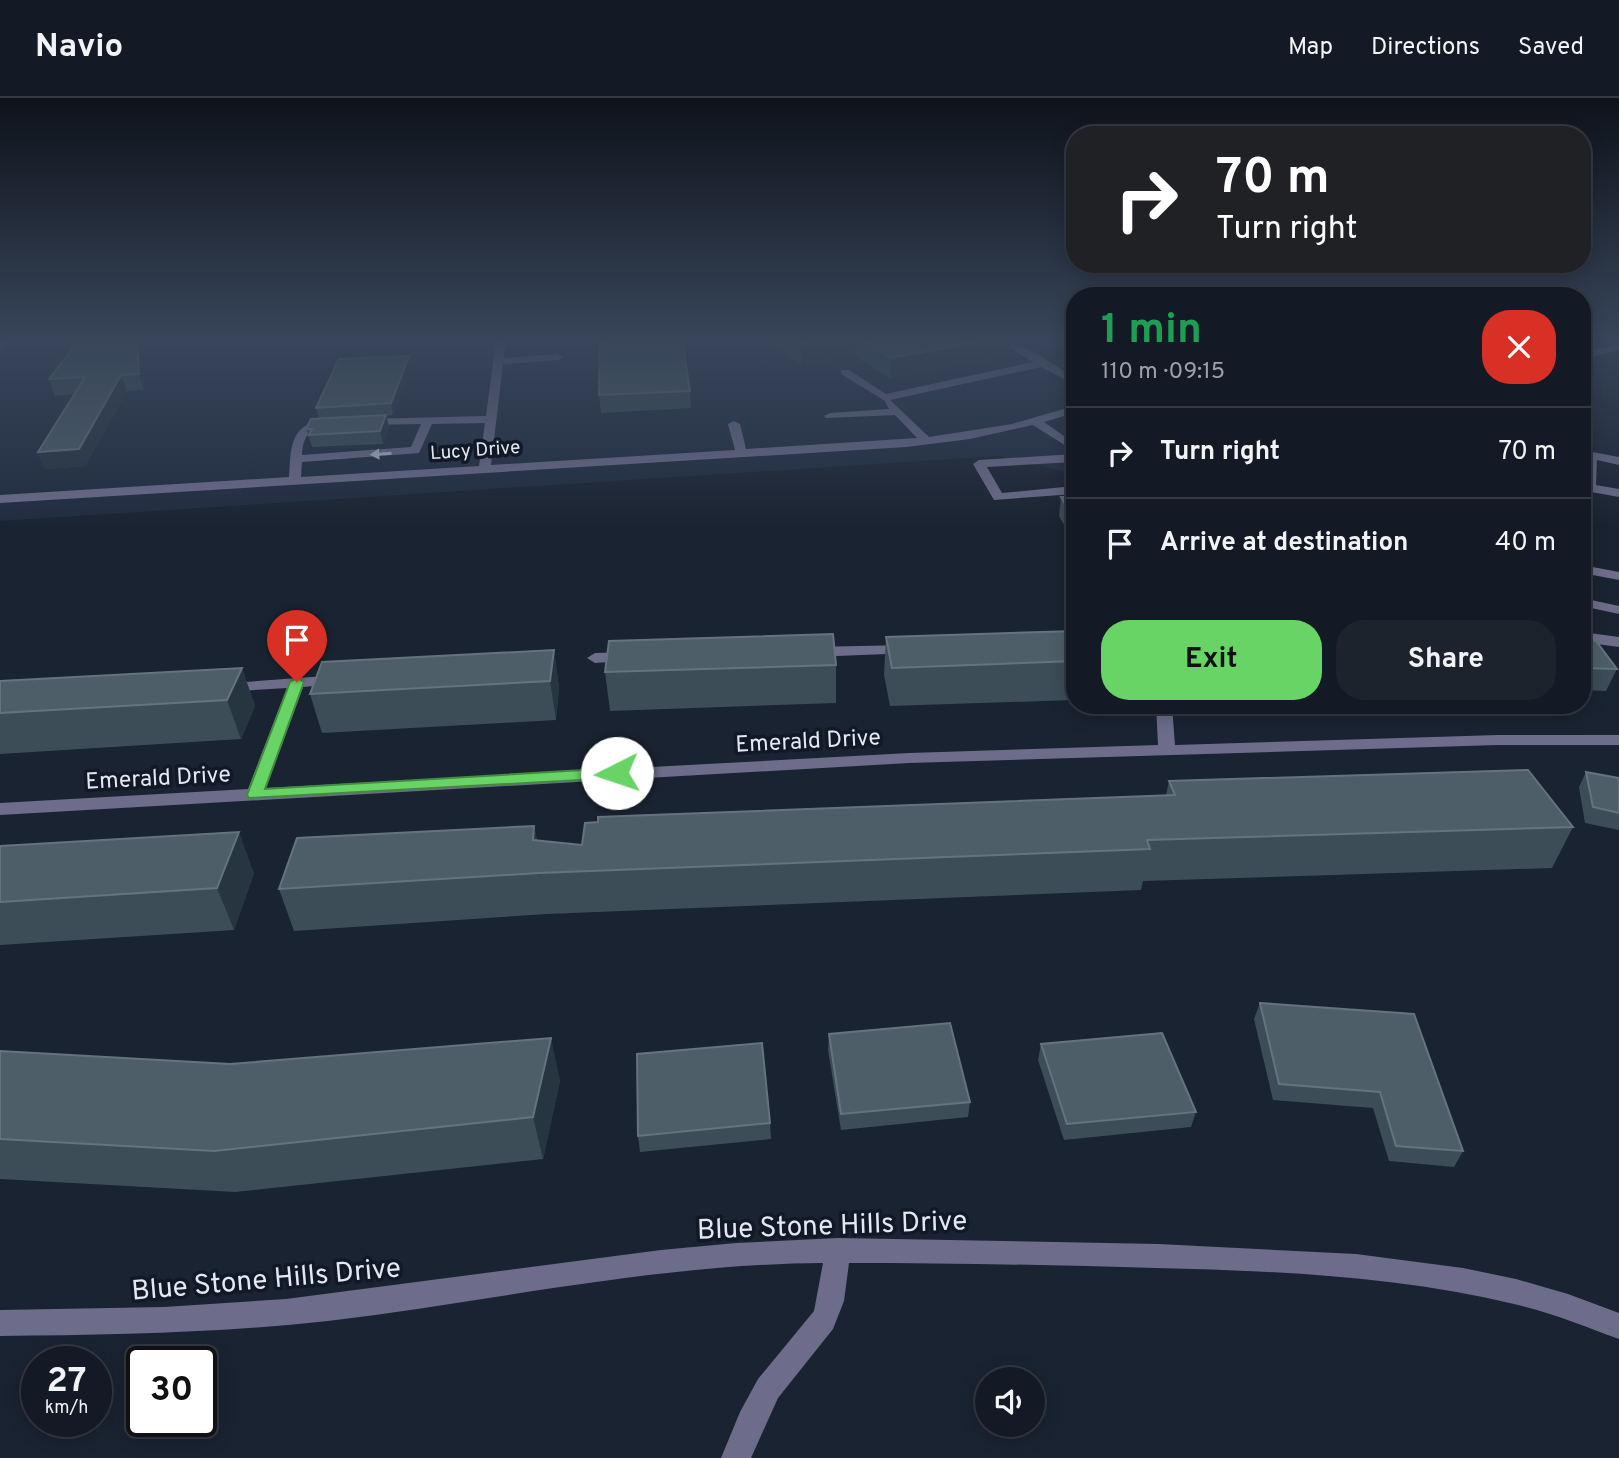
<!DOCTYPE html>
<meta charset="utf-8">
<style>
:root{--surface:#141a25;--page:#1d232d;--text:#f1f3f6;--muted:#9da1a7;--line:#333842;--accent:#68d465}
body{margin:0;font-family:Overpass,sans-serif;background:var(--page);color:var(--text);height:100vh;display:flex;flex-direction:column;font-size:26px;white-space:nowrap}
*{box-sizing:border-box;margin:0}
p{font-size:23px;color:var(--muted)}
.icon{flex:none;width:38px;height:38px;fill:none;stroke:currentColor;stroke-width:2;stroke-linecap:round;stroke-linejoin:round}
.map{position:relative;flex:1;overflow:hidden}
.drawer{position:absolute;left:1066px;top:189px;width:525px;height:427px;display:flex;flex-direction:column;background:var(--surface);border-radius:28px;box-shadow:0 4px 18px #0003,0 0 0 2px var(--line)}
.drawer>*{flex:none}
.hud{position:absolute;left:1066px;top:28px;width:525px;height:147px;border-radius:28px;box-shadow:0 4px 18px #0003,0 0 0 2px var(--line);background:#202124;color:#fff;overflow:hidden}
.buttons{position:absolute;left:975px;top:1269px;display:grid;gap:14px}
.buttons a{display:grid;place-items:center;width:70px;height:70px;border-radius:50%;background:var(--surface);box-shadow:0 4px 18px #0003,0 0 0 2px var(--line);font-size:35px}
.speed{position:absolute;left:21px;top:1248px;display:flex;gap:14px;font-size:35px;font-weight:700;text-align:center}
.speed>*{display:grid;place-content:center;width:91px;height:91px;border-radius:50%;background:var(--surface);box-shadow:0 4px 18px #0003,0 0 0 2px var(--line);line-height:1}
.speed small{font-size:18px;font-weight:400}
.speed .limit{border:4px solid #111;border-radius:10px;background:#fff;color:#111}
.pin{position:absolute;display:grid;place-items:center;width:60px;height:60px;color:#fff;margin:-72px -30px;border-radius:50% 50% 50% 0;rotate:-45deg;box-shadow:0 0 7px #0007}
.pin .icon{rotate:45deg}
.me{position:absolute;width:77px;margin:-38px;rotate:266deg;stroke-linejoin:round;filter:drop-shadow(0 0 5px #0008)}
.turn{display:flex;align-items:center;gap:24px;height:147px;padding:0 35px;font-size:32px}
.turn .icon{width:91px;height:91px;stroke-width:2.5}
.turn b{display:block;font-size:49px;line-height:60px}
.round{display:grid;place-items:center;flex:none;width:74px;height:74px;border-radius:28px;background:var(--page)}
.summary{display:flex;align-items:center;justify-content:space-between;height:119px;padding:0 35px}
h1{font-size:42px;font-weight:700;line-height:52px;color:#1e9e55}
.action{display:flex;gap:14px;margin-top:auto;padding:14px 35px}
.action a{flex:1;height:80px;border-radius:28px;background:var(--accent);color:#111;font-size:28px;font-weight:700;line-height:80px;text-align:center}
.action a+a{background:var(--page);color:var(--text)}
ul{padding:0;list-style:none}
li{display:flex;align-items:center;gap:21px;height:91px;padding:0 35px;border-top:2px solid var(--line)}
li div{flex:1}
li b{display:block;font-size:26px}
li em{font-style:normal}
header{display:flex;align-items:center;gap:42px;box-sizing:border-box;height:98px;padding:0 35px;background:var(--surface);border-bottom:2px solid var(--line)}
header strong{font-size:33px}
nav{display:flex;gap:38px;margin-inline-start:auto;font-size:24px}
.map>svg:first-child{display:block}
</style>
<header>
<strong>Navio</strong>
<nav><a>Map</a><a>Directions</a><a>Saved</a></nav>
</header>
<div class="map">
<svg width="1619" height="1360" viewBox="0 0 1619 1360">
<rect width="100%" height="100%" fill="#1a2331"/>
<path fill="#212c40" d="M0,241H1074V376L999,358L0,423Z"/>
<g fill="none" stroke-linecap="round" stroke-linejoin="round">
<path fill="#6d6c8a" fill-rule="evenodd" d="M2,241H12L0,252V243Z
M496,241H506L504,260L558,256L563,259L558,262L503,266L491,367L735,352L728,326L734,323L740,326L746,351L917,340L895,317L826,320L824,318L830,315L889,311L885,303L841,276V272H849L886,296L1033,264L995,241C1019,241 1053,267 1074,279V286L1041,269L890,302L929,339L1012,326L1074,308V315L1044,324L1074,345V353L1033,327L970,341L906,349L0,405V397L289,379C291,357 288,331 315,324C322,322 330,321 336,325C318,337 304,325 302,357L411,349L421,326L365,327L359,324L365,321L486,318ZM485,325L479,368L301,379L302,364L419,355L432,326Z
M1619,246V252L1582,261V255Z
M1582,352L1619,359V367L1597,362L1596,387L1619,391V399L1586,393L1585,360H1582Z
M1074,356V364L987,369L1002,395L1074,388V396L994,402L973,366L979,362Z
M1582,467L1619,474V482L1582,475Z
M1582,500L1619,508V516L1582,508Z
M1582,534L1619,539V549L1582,544Z
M907,547L915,552L912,555L812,559L804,554L812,549Z
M630,554L638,559L635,562L595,565L587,560L595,555Z
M339,577L345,579L347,582L345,585L303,589L266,690L909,655L1158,647L1156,607H1172L1175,647L1498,637H1619V647H1498L909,665L0,717V705L248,691L287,590L224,594L218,592L216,589L218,586Z
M838,1140L1159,1146L1356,1156L1463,1170L1516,1181L1568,1196L1619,1215V1241C1584,1228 1550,1214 1514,1206C1397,1178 1276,1173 1156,1170C1054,1167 952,1165 849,1165L844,1203L833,1231L778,1300L751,1360H721L740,1314L758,1281L814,1213L823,1165C657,1166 493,1203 328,1223C219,1235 110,1237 0,1238V1212L164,1209L286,1201L661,1152L736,1145Z"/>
</g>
<path fill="#3c4d58" d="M142,241L144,292L127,293L85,368L45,371L38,354L74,296L55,298L49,281Z
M765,241H1011L1009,258L890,281L855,257L801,267Z
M409,258L411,269L393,317L386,318L389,329L383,346L312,349L306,331L319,321L316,310Z
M690,293L691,310L601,315L599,297Z
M1074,398V444L1059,418L1061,399Z
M1074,533V602L890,608L884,577L886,539Z
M1582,543L1617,571L1606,593L1582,592Z
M554,552L559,590L556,622L322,635L310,596Z
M836,567V605L610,613L605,574Z
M242,570L255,608L241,641L0,656V583Z
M1586,674L1619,680V732L1585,725L1579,689Z
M1169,683L1573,729L1552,770L1143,783L1141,792L547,816L294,833L279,791L534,728L537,742L582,747L1166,697Z
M0,748L254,775L234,832L0,847Z
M1260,905L1463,1053L1454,1069L1389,1063L1373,1010L1273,1002L1254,921Z
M829,936L970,1004L968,1019L841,1032L828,952Z
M1041,946L1196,1014L1191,1029L1064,1042L1038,962Z
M0,953L230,966L560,982L543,1061L235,1094L0,1081Z
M770,1025L771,1041L640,1054L638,1038Z"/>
<path fill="#273541" d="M137,241H142L144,292L139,276Z
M832,241H855V257L801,267V246Z
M993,241H1011L1009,258L890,281L891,260Z
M409,258L411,269L393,317L391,305Z
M121,277L127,293L85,368L45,371L38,354Z
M386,317L389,329L383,346L380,333Z
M554,552L559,590L556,622L550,583Z
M242,570L255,608L241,641L227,602Z
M534,728L542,769L539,775L541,783L533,742Z
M239,734L254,775L234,832L217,790Z
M551,940L560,982L543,1061L533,1019Z"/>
<path fill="#4e5e68" stroke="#65737e" stroke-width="2" d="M80,241H137L139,276L121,277L79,351L38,354L85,279L49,281Z
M600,241H682L690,293L599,297Z
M793,241H832L801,246Z
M862,241H993L891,260Z
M409,258L391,305L316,310L339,261Z
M386,317L380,333L309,337L312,331H306L311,321Z
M1074,398V420L1061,399Z
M1074,533V563L892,570L886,539Z
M833,536L836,567L605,574L609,543Z
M1582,543H1596L1617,571L1582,570Z
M554,552L550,583L310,596L322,564Z
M242,570L227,602L0,615V583Z
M1528,672L1573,729L1147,742L1150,751L539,775L279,791L297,740L534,728L533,742L582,747L585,725L598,724V719L1175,697L1169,683Z
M1586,674L1619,680V715L1593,709Z
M239,734L217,790L0,804V748Z
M1260,905L1414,916L1463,1053L1396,1048L1380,994L1279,986Z
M950,925L970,1004L841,1016L829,936Z
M1162,935L1196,1014L1067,1026L1041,946Z
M551,940L533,1019L214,1053L0,1041V953L230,966Z
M762,945L770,1025L638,1038L637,956Z"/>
<defs><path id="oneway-solid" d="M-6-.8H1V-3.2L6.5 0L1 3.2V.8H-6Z" transform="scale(1.75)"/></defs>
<use fill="#babdce" href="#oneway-solid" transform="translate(381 356) rotate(176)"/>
<linearGradient id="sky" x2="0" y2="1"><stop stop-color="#0e131b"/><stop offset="0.56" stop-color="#38455a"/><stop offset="1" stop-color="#38455a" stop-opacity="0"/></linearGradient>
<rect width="1619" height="431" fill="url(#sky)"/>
<path fill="#68d465" stroke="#448a42" stroke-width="2" d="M297,580L304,584L265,691L617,670L625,675L617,680L249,700L247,697L290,584Z"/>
<g text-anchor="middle" stroke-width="7" stroke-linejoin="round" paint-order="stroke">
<g font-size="19" fill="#e3e9f3" stroke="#111927">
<text transform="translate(475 351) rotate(-4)" y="7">Lucy Drive</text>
</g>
<g font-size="23" fill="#e3e9f3" stroke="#111927">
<text transform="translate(808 642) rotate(-3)" y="8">Emerald Drive</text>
<text transform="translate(158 679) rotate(-3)" y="8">Emerald Drive</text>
</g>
<g font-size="28" fill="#e3e9f3" stroke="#111927">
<text transform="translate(832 1126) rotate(-2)" y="10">Blue Stone Hills Drive</text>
<text transform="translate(266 1180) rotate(-5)" y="10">Blue Stone Hills Drive</text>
</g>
</g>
</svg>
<div class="buttons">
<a><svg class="icon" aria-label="sound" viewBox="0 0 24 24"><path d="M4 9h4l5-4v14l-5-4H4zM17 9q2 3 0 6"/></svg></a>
</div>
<div class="speed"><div>27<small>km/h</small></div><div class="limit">30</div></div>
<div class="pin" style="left:297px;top:584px;background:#d93025"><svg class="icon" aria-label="arrive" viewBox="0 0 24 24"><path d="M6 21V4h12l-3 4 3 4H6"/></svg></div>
<svg class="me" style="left:617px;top:675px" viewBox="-20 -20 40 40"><circle r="19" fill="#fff"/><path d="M0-13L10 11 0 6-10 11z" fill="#68d465"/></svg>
<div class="hud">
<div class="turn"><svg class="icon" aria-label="right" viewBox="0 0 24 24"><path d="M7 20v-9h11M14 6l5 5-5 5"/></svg><div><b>70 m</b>Turn right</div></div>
</div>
<section class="drawer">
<div class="summary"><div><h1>1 min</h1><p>110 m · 09:15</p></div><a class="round" style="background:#d93025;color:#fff"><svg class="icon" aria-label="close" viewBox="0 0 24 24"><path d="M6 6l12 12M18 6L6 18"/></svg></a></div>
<ul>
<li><svg class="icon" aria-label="right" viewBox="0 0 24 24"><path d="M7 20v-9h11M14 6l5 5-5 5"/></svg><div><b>Turn right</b></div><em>70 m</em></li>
<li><svg class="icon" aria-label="arrive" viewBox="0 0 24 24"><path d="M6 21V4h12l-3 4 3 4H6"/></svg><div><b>Arrive at destination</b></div><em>40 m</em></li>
</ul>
<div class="action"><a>Exit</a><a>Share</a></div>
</section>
</div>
